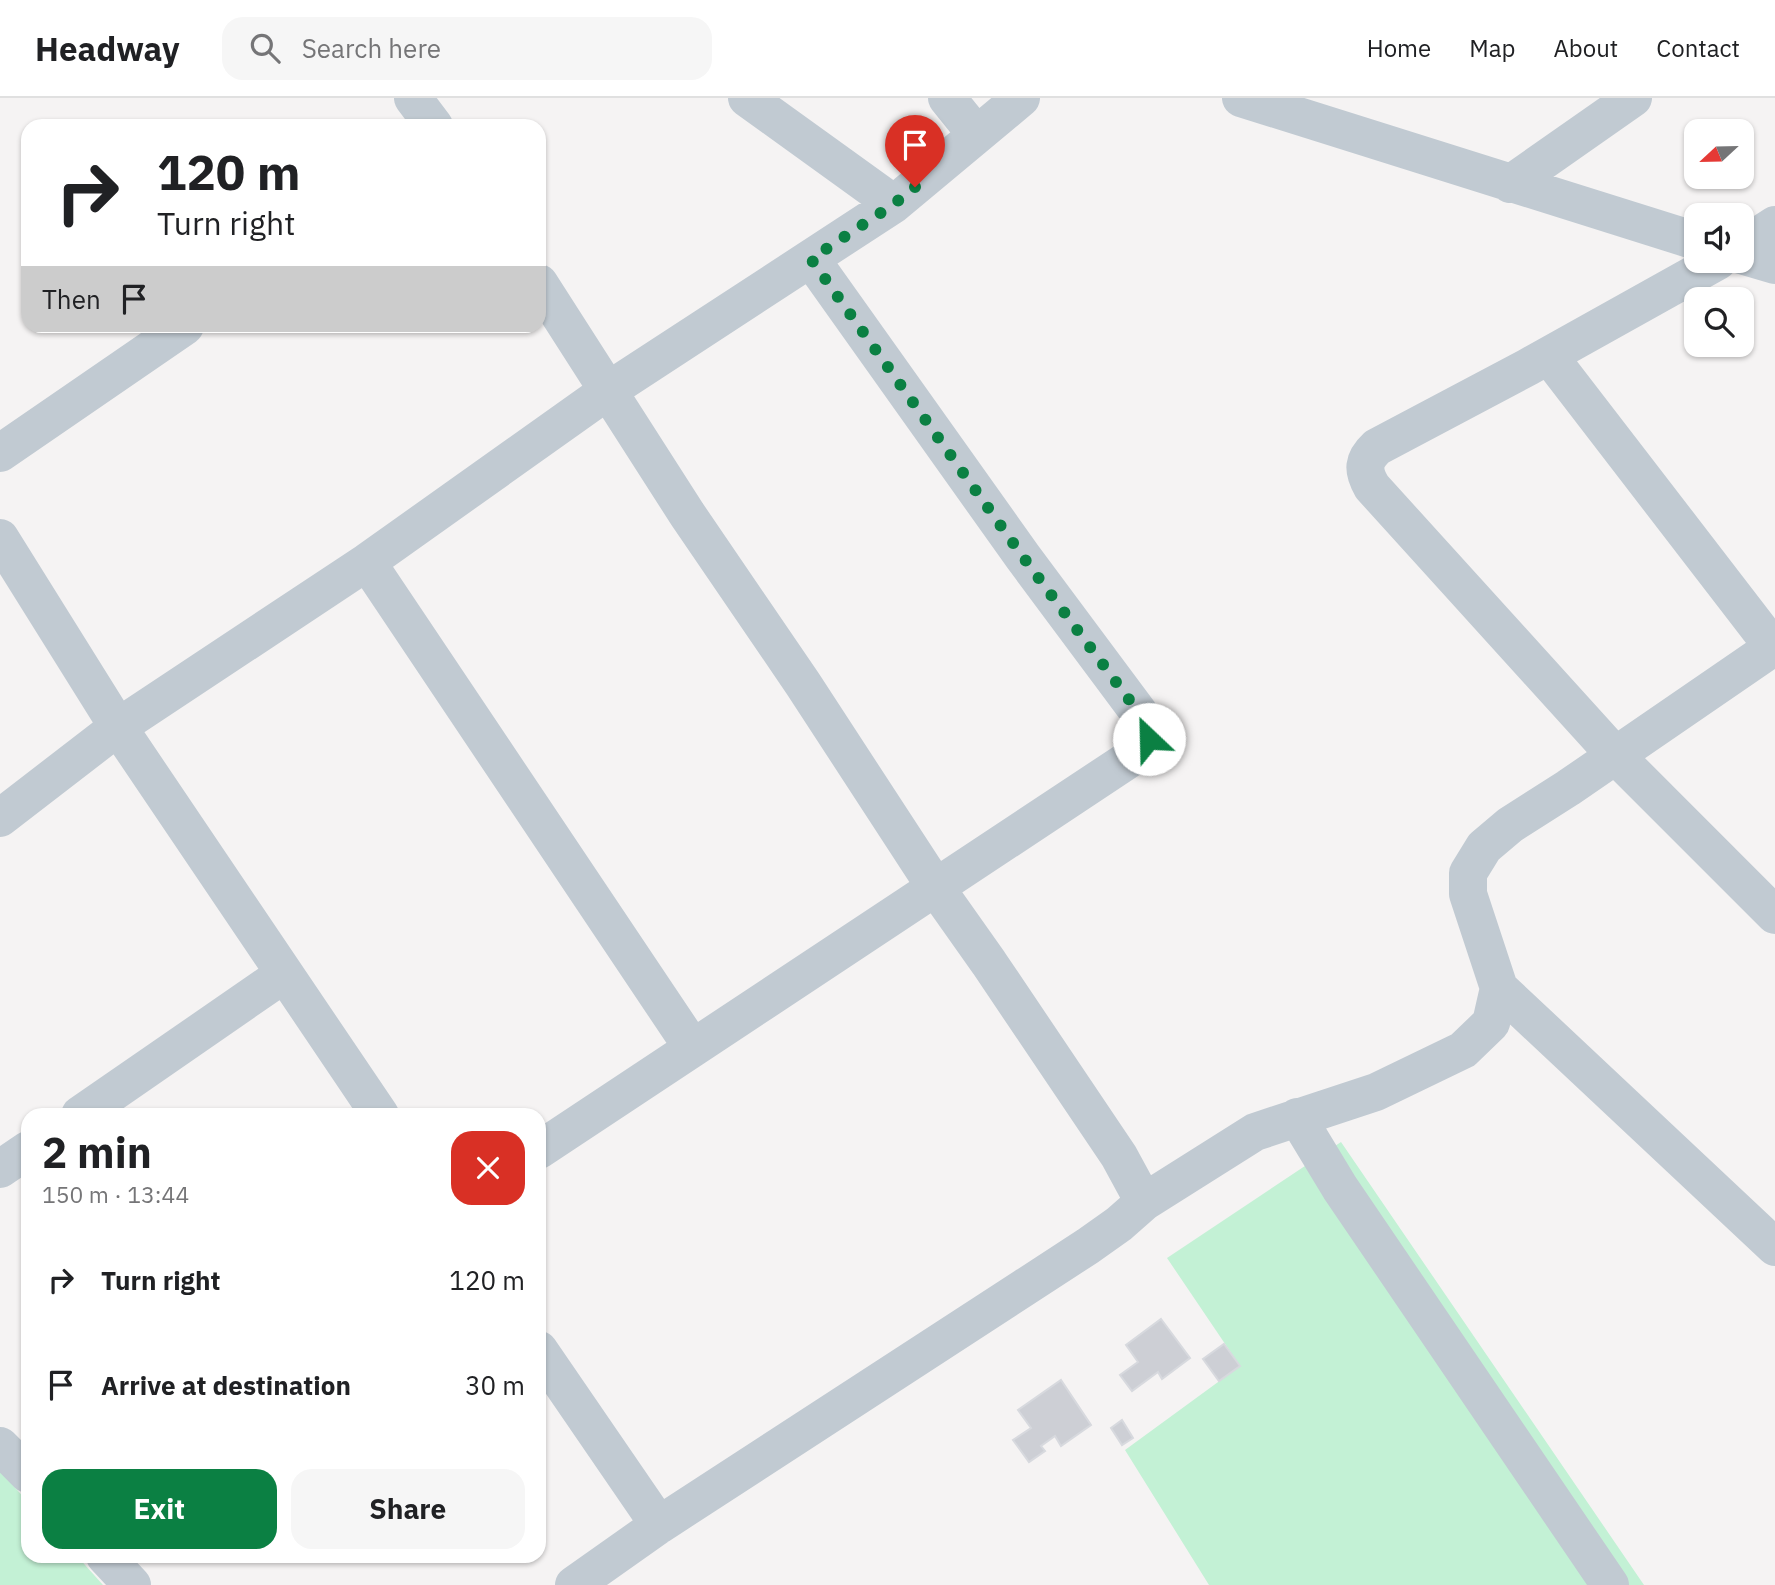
<!DOCTYPE html>
<meta charset="utf-8">
<style>
:root{--surface:#fff;--page:#f6f6f6;--text:#202124;--muted:#757577;--line:#e0e0e0;--accent:#0b8043}
body{margin:0;font-family:"IBM Plex Sans",sans-serif;background:var(--page);color:var(--text);height:100vh;display:flex;flex-direction:column;font-size:26px;white-space:nowrap}
*{box-sizing:border-box;margin:0}
p{font-size:23px;color:var(--muted)}
.icon{flex:none;width:38px;height:38px;fill:none;stroke:currentColor;stroke-width:2;stroke-linecap:round;stroke-linejoin:round}
.map{position:relative;flex:1;overflow:hidden}
.drawer{position:absolute;left:21px;top:1010px;width:525px;height:455px;display:flex;flex-direction:column;background:var(--surface);border-radius:21px;box-shadow:0 2px 5px #0004}
.drawer>*{flex:none}
.banner{position:absolute;left:21px;top:21px;width:525px;height:214px;border-radius:21px;box-shadow:0 2px 5px #0004;background:#fff;color:var(--text);overflow:hidden}
.needle{width:46px;rotate:248deg}
.fabs{position:absolute;left:1684px;top:21px;display:grid;gap:14px}
.fabs a{display:grid;place-items:center;width:70px;height:70px;border-radius:14px;background:var(--surface);box-shadow:0 2px 5px #0004;font-size:35px}
.pin{position:absolute;display:grid;place-items:center;width:60px;height:60px;color:#fff;margin:-72px -30px;border-radius:50% 50% 50% 0;rotate:-45deg;box-shadow:0 0 7px #0007}
.pin .icon{rotate:45deg}
.me{position:absolute;width:77px;margin:-38px;rotate:336deg;stroke-linejoin:round;filter:drop-shadow(0 0 5px #0008)}
.turn{display:flex;align-items:center;gap:24px;height:147px;padding:0 21px;font-size:32px}
.turn .icon{width:91px;height:91px;stroke-width:2.5}
.turn b{display:block;font-size:49px;line-height:60px}
.then{display:flex;align-items:center;height:66px;padding:0 21px;background:#0003;gap:14px;font-size:26px}
.round{display:grid;place-items:center;flex:none;width:74px;height:74px;border-radius:21px;background:var(--page)}
.headline{display:flex;align-items:center;justify-content:space-between;height:119px;padding:0 21px}
h1{font-size:42px;font-weight:800;line-height:52px}
.cta{display:flex;gap:14px;margin-top:auto;padding:14px 21px}
.cta a{flex:1;height:80px;border-radius:21px;background:var(--accent);color:#fff;font-size:28px;font-weight:800;line-height:80px;text-align:center}
.cta a+a{background:var(--page);color:var(--text)}
ul{padding:0;list-style:none}
li{display:flex;align-items:center;gap:21px;height:105px;padding:0 21px}
li div{flex:1}
li b{display:block;font-size:26px}
li em{font-style:normal}
header{display:flex;align-items:center;gap:42px;box-sizing:border-box;height:98px;padding:0 35px;background:var(--surface);border-bottom:2px solid var(--line)}
header strong{font-size:33px}
nav{display:flex;gap:38px;margin-inline-start:auto;font-size:24px}
.search{width:490px;height:63px;background:var(--page);display:flex;align-items:center;gap:18px;box-sizing:border-box;padding:0 24px;border-radius:21px;color:var(--muted);font-size:26px}
.map>svg:first-child{display:block}
</style>
<header>
<strong>Headway</strong>
<div class="search"><svg class="icon" aria-label="search" viewBox="0 0 24 24"><circle cx="10" cy="10" r="6"/><path d="M15 15l6 6"/></svg>Search here</div>
<nav><a>Home</a><a>Map</a><a>About</a><a>Contact</a></nav>
</header>
<div class="map">
<svg width="1775" height="1487" viewBox="0 0 1775 1487">
<rect width="100%" height="100%" fill="#f5f3f3"/>
<path fill="#c3f1d5" d="M1341,1044L1644,1487H1209L1125,1352L1240,1268L1167,1160Z
M0,1373L28,1404V1458H77L103,1487H0Z"/>
<path fill="#cdcfd5" stroke="#d7d9de" stroke-width="2" d="M1161,1221L1190,1260L1162,1281L1158,1274L1132,1293L1120,1277L1138,1264L1126,1247Z
M1224,1246L1240,1268L1219,1283L1203,1261Z
M1061,1282L1091,1327L1061,1348L1055,1338L1041,1348L1045,1353L1029,1364L1013,1342L1031,1330L1018,1312Z
M1122,1322L1133,1340L1122,1347L1111,1330Z"/>
<g fill="none" stroke-linecap="round" stroke-linejoin="round">
<path stroke="#c1cad2" stroke-width="38" d="M413,0L434,28
M747,0L894,106
M947,0L976,36
M1241,0L1696,143
M1510,86L1633,0
M1741,149L1775,127
M1741,157L1775,167
M1718,163L1528,269L1377,349C1363,362 1362,372 1372,389L1615,657L1775,817
M539,185L687,416L803,586L936,790L989,865L1119,1058L1144,1104L1119,1126L1088,1148L659,1427L574,1487
M1549,258L1773,549
M0,355L185,228
M0,440L118,629L380,1017
M367,464L692,949
M0,720L118,629L367,464L609,292L894,106L1021,0
M1499,890L1775,1149
M80,1017L284,876
M1297,1019L1340,1090L1610,1487
M539,1052L1143,652L1148,641V627L1023,459L811,161
M0,1071L28,1052
M1144,1104L1255,1034L1376,994L1463,952L1491,925L1499,890L1468,796V775L1484,749L1510,727L1568,690L1775,548
M539,1252L659,1427
M0,1348L28,1376
M105,1458L132,1487"/>
</g>
<g fill="none" stroke-linecap="round" stroke-linejoin="round">
<path stroke="#0b8043" stroke-width="12" stroke-dasharray="0 21.6" d="M915,89L894,106L811,161L1023,459L1148,627L1149,641"/>
</g>
</svg>
<div class="fabs">
<a><svg class="needle" viewBox="-14 -14 28 28"><path d="M0-13l5 13h-10z" fill="#e53935"/><path d="M0 13l5-13h-10z" fill="#757577"/></svg></a>
<a><svg class="icon" aria-label="sound" viewBox="0 0 24 24"><path d="M4 9h4l5-4v14l-5-4H4zM17 9q2 3 0 6"/></svg></a>
<a><svg class="icon" aria-label="search" viewBox="0 0 24 24"><circle cx="10" cy="10" r="6"/><path d="M15 15l6 6"/></svg></a>
</div>
<div class="pin" style="left:915px;top:89px;background:#d93025"><svg class="icon" aria-label="arrive" viewBox="0 0 24 24"><path d="M6 21V4h12l-3 4 3 4H6"/></svg></div>
<svg class="me" style="left:1149px;top:641px" viewBox="-20 -20 40 40"><circle r="19" fill="#fff"/><path d="M0-13L10 11 0 6-10 11z" fill="#0b8043"/></svg>
<div class="banner">
<div class="turn"><svg class="icon" aria-label="right" viewBox="0 0 24 24"><path d="M7 20v-9h11M14 6l5 5-5 5"/></svg><div><b>120 m</b>Turn right</div></div>
<div class="then">Then<svg class="icon" aria-label="arrive" viewBox="0 0 24 24"><path d="M6 21V4h12l-3 4 3 4H6"/></svg></div>
</div>
<section class="drawer">
<div class="headline"><div><h1>2 min</h1><p>150 m · 13:44</p></div><a class="round" style="background:#d93025;color:#fff"><svg class="icon" aria-label="close" viewBox="0 0 24 24"><path d="M6 6l12 12M18 6L6 18"/></svg></a></div>
<ul>
<li><svg class="icon" aria-label="right" viewBox="0 0 24 24"><path d="M7 20v-9h11M14 6l5 5-5 5"/></svg><div><b>Turn right</b></div><em>120 m</em></li>
<li><svg class="icon" aria-label="arrive" viewBox="0 0 24 24"><path d="M6 21V4h12l-3 4 3 4H6"/></svg><div><b>Arrive at destination</b></div><em>30 m</em></li>
</ul>
<div class="cta"><a>Exit</a><a>Share</a></div>
</section>
</div>
